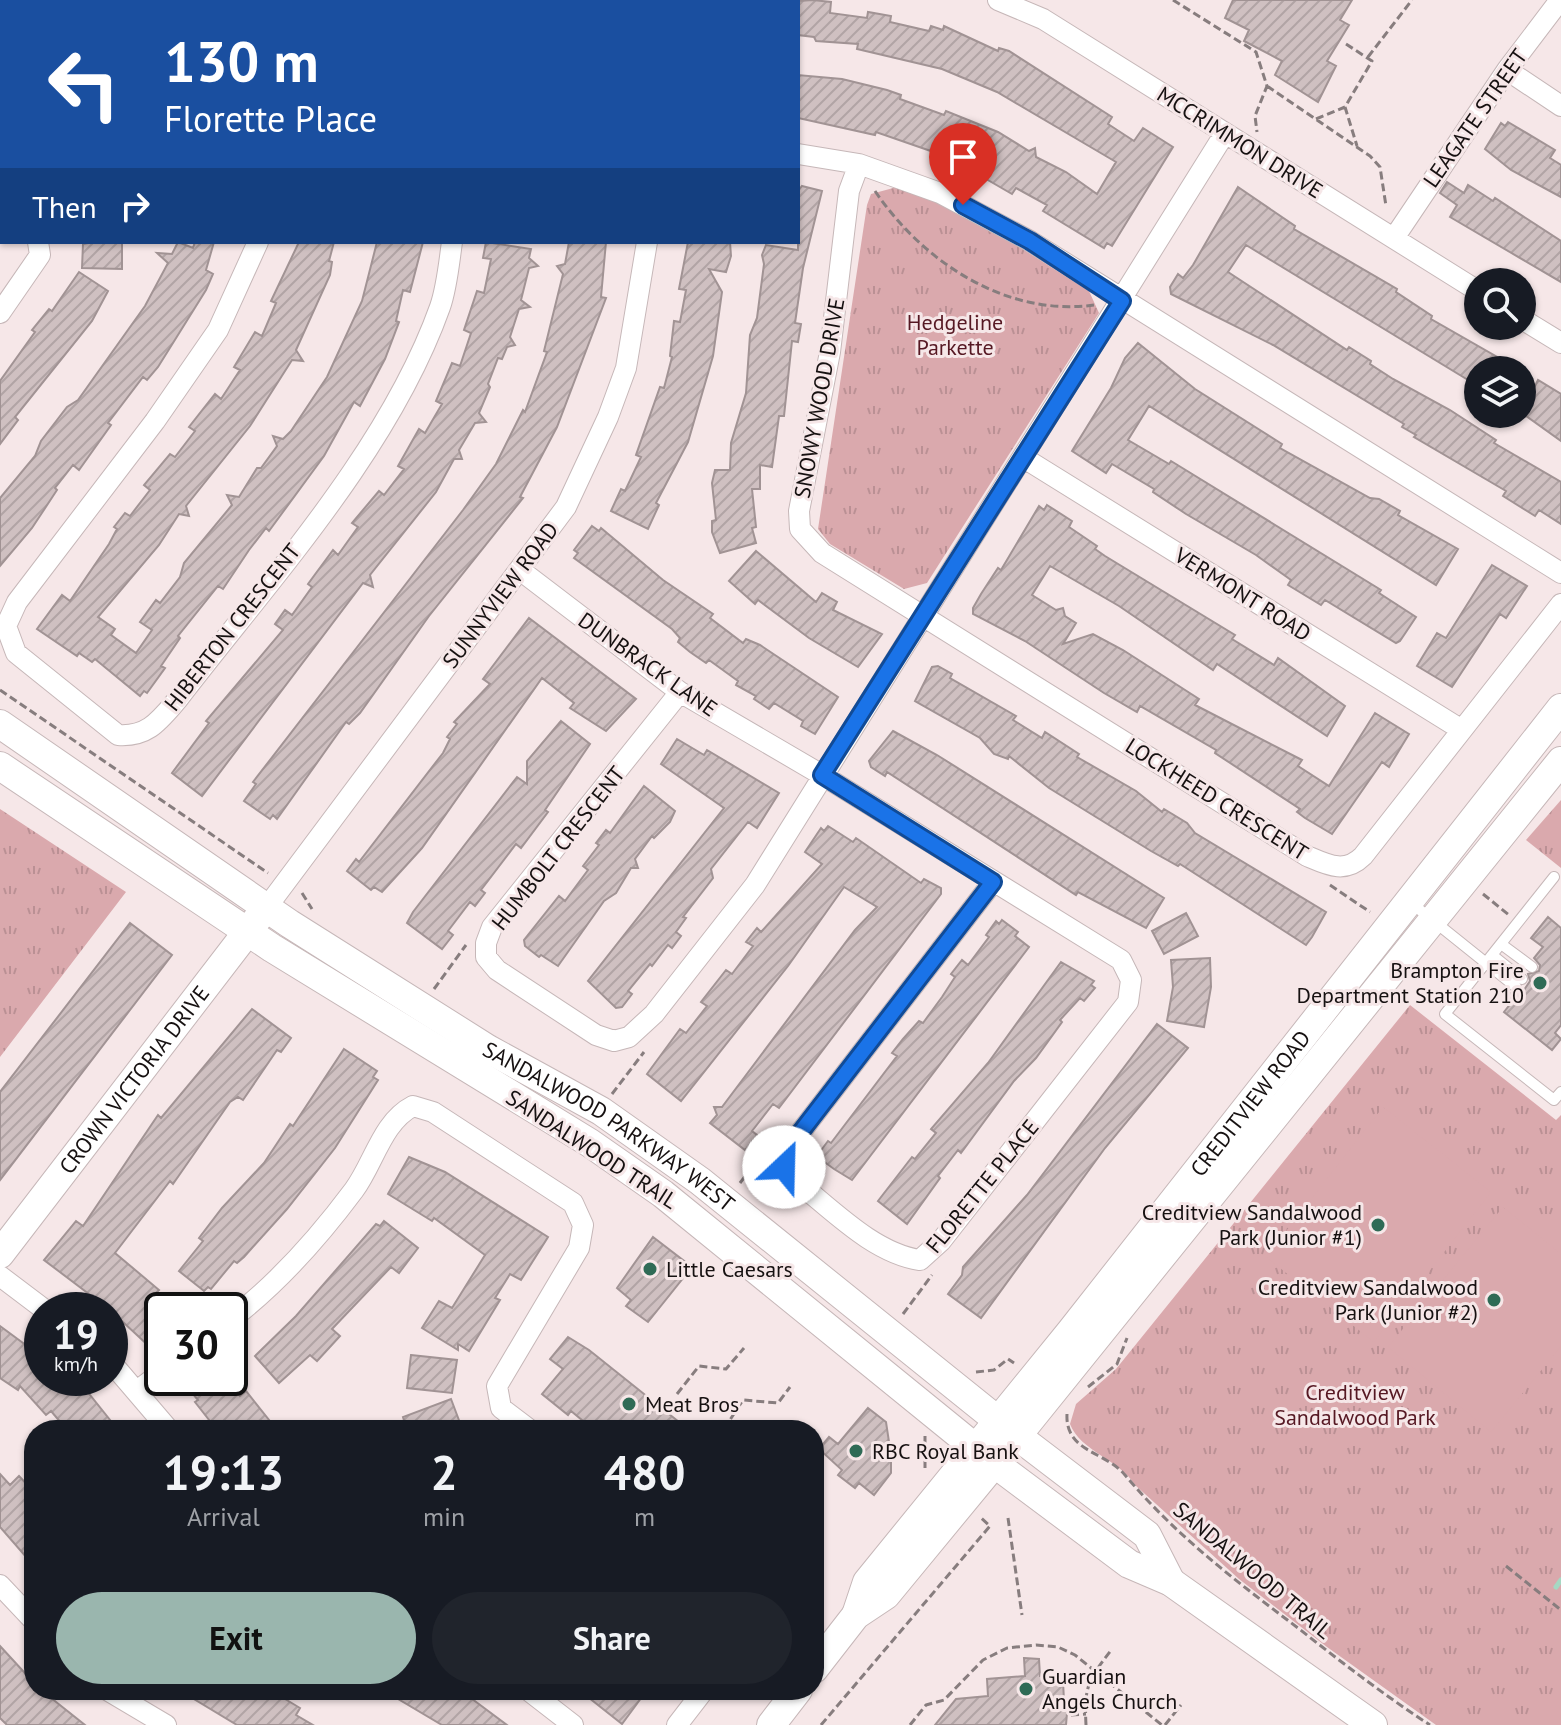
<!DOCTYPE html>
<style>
:root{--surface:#171b24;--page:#20242c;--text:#f1f3f6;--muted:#9ea1a6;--accent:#9ab6ae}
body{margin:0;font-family:"PT Sans",sans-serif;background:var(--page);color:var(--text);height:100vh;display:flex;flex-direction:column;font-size:30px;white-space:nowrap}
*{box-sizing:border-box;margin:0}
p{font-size:26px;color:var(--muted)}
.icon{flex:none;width:44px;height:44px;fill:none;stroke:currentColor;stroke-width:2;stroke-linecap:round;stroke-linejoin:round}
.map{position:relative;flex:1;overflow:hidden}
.panel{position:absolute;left:24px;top:1420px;width:800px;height:280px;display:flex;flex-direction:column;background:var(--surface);border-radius:32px;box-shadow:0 2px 6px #0004}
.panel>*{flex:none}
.top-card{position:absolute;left:0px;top:0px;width:800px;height:244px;box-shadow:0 2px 6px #0004;background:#1a4fa0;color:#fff;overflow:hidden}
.tools{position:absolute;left:1464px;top:268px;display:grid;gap:16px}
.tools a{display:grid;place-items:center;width:72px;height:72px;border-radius:50%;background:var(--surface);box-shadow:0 2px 6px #0004;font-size:40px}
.speed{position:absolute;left:24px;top:1292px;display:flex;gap:16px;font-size:40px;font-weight:700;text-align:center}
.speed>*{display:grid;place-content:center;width:104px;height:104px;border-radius:50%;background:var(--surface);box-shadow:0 2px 6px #0004;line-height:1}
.speed small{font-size:20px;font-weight:400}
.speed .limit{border:4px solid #111;border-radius:12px;background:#fff;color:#111}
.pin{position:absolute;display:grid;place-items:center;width:68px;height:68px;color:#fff;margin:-82px -34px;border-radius:50% 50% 50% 0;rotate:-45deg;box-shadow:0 0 8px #0007}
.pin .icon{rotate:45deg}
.me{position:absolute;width:88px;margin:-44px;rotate:24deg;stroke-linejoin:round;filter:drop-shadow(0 0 6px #0008)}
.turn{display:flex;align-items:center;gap:28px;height:168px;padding:0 32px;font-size:36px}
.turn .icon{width:104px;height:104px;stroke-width:2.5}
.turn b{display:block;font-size:56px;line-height:68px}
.then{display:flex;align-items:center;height:76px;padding:0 32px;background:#0003;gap:16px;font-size:30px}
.eta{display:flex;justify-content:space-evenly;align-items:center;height:136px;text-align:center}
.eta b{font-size:48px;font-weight:700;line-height:56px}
.action{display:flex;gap:16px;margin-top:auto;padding:16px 32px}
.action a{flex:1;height:92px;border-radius:48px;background:var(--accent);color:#111;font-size:32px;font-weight:700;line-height:92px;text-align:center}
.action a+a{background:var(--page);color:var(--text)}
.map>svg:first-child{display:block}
</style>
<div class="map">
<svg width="1561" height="1725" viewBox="0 0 1561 1725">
<defs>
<pattern id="grass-tufts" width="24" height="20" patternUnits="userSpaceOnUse" patternTransform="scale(2)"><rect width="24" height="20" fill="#daa9ad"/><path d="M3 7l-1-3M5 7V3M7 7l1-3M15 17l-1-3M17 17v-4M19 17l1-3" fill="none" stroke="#ba9094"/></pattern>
<pattern id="building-hatch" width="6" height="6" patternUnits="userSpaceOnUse" patternTransform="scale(2)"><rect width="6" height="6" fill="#cfc0c1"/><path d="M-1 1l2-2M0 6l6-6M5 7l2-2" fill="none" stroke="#b1a4a5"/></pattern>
</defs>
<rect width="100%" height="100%" fill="#f6e7e8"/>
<path fill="url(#grass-tufts)" d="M897,187L967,214L1089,291L1099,313L927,583L904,589L830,544L818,529L867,205L871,194Z
M1561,800V868L1526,840Z
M0,809L126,892L0,1057Z
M1410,1005L1556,1120L1561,1115V1725H1436L1327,1647L1239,1579L1135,1485C1120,1460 1080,1451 1070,1424L1076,1404L1116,1369Z"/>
<path fill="#daa9ad" d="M1383,1107L1491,1192L1374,1342L1266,1257Z
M1503,1207L1561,1254V1346L1491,1432L1388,1347Z"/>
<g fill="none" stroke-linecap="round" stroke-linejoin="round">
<path stroke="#a5d8c3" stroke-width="5" d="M1556,1587L1561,1580"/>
</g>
<path fill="url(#building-hatch)" stroke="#a19394" stroke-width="2" d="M813,0L831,2L830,13L867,18L868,12L891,16L890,22L929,31L931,26L943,30L944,26L998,51L999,48L1009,51L1112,117L1108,124L1134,141L1143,128L1173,147L1112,246L1107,243L1104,248L1043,211L1047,205L1016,188L1012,194L948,157L876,132L875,135L798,118V75L842,79L887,90L901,95L900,99L944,115L946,111L998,132L1029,151L1035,148L1036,157L1066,172L1097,194L1116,162L997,92L942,69L857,49L858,44L816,41L814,37L798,35V1Z
M1233,0H1352L1340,20L1349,25L1327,61L1336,66L1318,102L1275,75L1282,61L1244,41L1249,30L1225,18Z
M1508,122L1555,150L1550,158L1561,165V197L1511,170L1485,149L1501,123L1505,126Z
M1447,182L1464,193L1468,185L1493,201L1495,198L1561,241V282L1450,217L1457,205L1440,193Z
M802,186L822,191L803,268L795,323L801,324L798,342L792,341L784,416H779L772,467L760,465V489H752L756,527L752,528L756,543L720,553L712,532V521L716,520L712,483L715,470H730L731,443L746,393L750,335L757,318L764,264L762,255L766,245L798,250V191Z
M1238,187L1295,226L1294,229L1397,289L1396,292L1432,316L1431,319L1520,370H1478V386L1246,245L1228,272L1347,350L1349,347L1371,361L1370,364L1393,379L1450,410L1496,440L1494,443L1561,482V524L1539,510L1535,516L1503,496L1506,491L1414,437L1416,435L1402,427L1404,424L1273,345L1171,294L1170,287L1178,274L1183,278L1193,265Z
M93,242L122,243V269L82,268L83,244Z
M178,242L193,248L195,242H214L206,270L213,274L206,290L158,367L147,380L143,377L108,423L111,425L79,470L73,465L55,488L57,490L32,528L0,566V498L35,456L41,441L67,407L78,400L145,306L168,263L157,253L172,254Z
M299,242H334L329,261L332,262L330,275L296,350L303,361L292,360L250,426L186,506L189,516L179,514L159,545L98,617L115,629L111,635L136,653L152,630L140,622L156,600L160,603L180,577L184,563L232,505L227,495L239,497L257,468H261L277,446L273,436L283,439L291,431L327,377L362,301L377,242H423L410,292L403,290L396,321L399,322L385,359L360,406L354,402L324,456L269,531L266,528L249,550L223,589L218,586L178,636L180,638L161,666L165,668L147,693L144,691L140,696L95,659L92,662L79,653L77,656L37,629L62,595L70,601L109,544L117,529L114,527L125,513L130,516L150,490L144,485L170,454L175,457L195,431L189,427L215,394L221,399L240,370L234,367L255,332L262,336L276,303L271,301Z
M486,242L531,249L529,258L538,266L529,268L521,300L530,307L519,309L510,337L515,345L507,347L502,359L498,358L488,384L490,387L479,413L486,422L475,423L459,450L462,459H454L436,492L370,575L373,587L363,583L202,796L172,773L209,723L206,721L283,630L275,624L285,610L292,615L312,587L308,584L333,550L338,555L358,527L352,523L379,491L384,495L404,469L398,466L419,429L425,433L442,404L436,401L452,363L460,366L471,333L464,330L477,291L484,293L491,259L483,258Z
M569,242H606L601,297L606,298L557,427L520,497L523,498L429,616L360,713L349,724L346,722L277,819L273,815L270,819L244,801L256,784L253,782L463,510L496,464L523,410L525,412L547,352L544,351L563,274L557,266L565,264Z
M688,242H730L731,256L726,272L709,269L722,292L713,356L688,442L656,503L659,505L648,529L611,511L621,489L625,491L641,457L636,455L660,387L664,388L672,357L670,356L674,321L680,322L686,290L679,289Z
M79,272L108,291L92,321L15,417L18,420L0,444V381L35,332L32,330L49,309L52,311Z
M1138,343L1195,389L1282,444L1280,448L1370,498L1379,499L1400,511L1398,515L1458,549L1436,585L1149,406L1128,440L1169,464L1171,461L1381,590L1379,593L1416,617L1400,641L1396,643L1325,600L1321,605L1288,585L1291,580L1256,555L1186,514L1153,492L1154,489L1112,464L1106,473L1072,451L1111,388L1125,358Z
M1522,378L1535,386L1538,380L1561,394V441L1522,413Z
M1047,505L1072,521L1069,527L1097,546L1095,549L1105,556L1235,635L1232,639L1274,665L1278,658L1345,706L1327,736L1217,664L1213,670L1119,606L1050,566L1032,595L1056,610L1063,608L1065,616L1076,623L1063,644L1093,634L1123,650L1199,699L1195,705L1302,760L1298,766L1329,786L1375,713L1409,734L1389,767L1382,762L1332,834L1305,818L1297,812L1300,809L1215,753L1216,750L1140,706L1137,712L1104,693L1025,641L973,614V608L981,594L998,568L1001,570L1039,506L1044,510Z
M592,526L599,531L601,528L663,580L713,614L710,618L743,643L746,639L760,645L838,697L815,734L801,726L803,721L774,703L769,709L754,699L756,696L736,685L738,681L709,660L706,663L690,652L678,642L680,638L672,629L574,558L578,553L574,550Z
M756,551L816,602L822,593L837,602L833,610L882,634L858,667L809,638L758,600L755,604L729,581Z
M1492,565L1527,586L1506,618L1500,614L1452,687L1417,666L1437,633L1446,638Z
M529,618L636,699L606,731L570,708L574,703L542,678L422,848L382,892L374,887L371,890L347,871L356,859L359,862L443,753L450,739L447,737L457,724L454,722L490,684L483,679Z
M938,666L952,674L950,678L1016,716L1013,720L1042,738L1045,732L1079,754L1077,757L1136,791L1162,812L1164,809L1187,823L1195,833L1326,912L1312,937L1306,945L1180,864L1178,866L1151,851L1049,788L1009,756L1008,759L994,754L980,738L915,701L932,667Z
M561,721L590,744L545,810L548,812L521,848L516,844L481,890L485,893L475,906L470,902L448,931L453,935L442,949L407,923L413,912L517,777L527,784V761Z
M893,731L937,755L1164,898L1146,928L1078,892L1076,895L887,772L885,776L871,767L869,761Z
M677,739L704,755L707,750L779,793L757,828L748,822L711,869L713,878L683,917L686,918L676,932L681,936L672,948L668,945L652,966L650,964L628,991L632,994L622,1007L616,1008L588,981L724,808L661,764Z
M644,786L675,811L670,822L654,838L652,836L635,859L638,868H631L616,893L604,901L558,966L541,955L539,957L525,946L524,940L559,896L565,901L588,870L583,866L599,845L596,843L606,830L610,833Z
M828,826L853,842L856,838L921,883L924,879L941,888V894L779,1108L773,1104L752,1131L757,1135L745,1150L710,1123L717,1115L714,1107H722L855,930L877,907L844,887L788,966L681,1101L647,1074L680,1029L686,1033L707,1006L701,1002L726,970L732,974L753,946L746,942L757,928L761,932L822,864L805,852L821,828L824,831Z
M1186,913L1198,936L1164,954L1152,931Z
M1548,917L1561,928V1025L1555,1033L1561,1039L1552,1050L1504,1012L1511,1003L1506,999L1511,993H1522L1530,981L1528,974L1539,971L1540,965L1534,958L1543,947L1531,938Z
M1002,920L1018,932L1015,936L1029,947L852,1180L834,1169L819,1158V1153L828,1141L831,1143L897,1056L892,1053L903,1039L919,1021L923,1023L942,997L955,977L951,974L962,960L968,965L989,937L986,935L996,921L999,924Z
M130,923L172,955L0,1180V1092Z
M1210,958L1211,987L1204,1027L1167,1021L1173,987L1171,960Z
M1061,962L1094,981L1091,985L1095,988L1084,1001L1080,998L1060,1020L1062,1022L1036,1058L1014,1081L961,1153L958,1150L938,1176L940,1178L907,1224L878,1201L912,1157L915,1159L936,1133L931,1129L988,1063Z
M252,1009L291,1038L281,1052L277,1050L243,1100L238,1097L230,1102L173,1184L170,1181L115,1253L159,1290L156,1293L174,1310H162V1336L151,1348L110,1310L44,1260L76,1221L83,1226L158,1115L161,1118Z
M1157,1024L1188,1048L1105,1148L981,1318L948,1294L962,1275L963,1267L1027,1195Z
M344,1049L377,1071L373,1077L378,1080L335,1148L287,1209L244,1257L237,1263L234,1261L211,1289L208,1287L204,1291L179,1271L203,1241L199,1238L222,1208L264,1163L290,1124L293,1126Z
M409,1157L445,1172L548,1237L521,1280L510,1274L495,1298L500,1300L469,1351L458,1344V1350L422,1328L439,1301L452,1308L485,1255L434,1218L432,1221L388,1194Z
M384,1221L418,1248L399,1273L391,1267L332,1329L340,1336L317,1361L310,1355L279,1383L255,1356L296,1316L376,1224L380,1226Z
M653,1237L692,1267L648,1322L626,1306L631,1300L617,1288Z
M0,1326L42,1357V1378H64L80,1395L86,1390L118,1430H67L51,1411L46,1415L20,1386L18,1390L0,1378Z
M568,1337L589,1350L689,1430H594L571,1411L568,1415L542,1394L563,1369L550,1359Z
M411,1355L457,1360L452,1393L407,1388Z
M211,1378H226L240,1396L246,1391L277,1430H217L195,1402L198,1400L192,1393Z
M451,1399L460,1423L454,1426L455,1430H407L403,1417Z
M868,1408L886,1422L891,1455V1473L874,1495L859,1483L855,1488L838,1475L842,1470L819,1449L829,1437L838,1444Z
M0,1474L10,1485L19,1476L34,1492V1566L0,1527Z
M0,1646L34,1683V1690H41L85,1725H7L0,1718Z
M1024,1658L1039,1659L1040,1676L1052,1677L1053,1682L1063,1681L1064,1701H1068L1066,1725H935L956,1699L988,1696L987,1679L1025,1676Z
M179,1690H270L300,1708L296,1715L313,1725H237Z
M383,1690H460L507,1725H442Z
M579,1690H647L622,1724Z"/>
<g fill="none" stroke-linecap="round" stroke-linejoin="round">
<g stroke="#c6b7b8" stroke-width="12">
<path id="lane" d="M1554,877L1445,1014L1554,1100L1561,1092
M1410,902L1516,987
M1501,944L1532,967
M1492,955L1522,979"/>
</g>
<g stroke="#c6b7b8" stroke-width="22">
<path id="street" d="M19,0L23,2
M998,0L1043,19L1478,291
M685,2L686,0
M0,8L2,6
M1507,70L1561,106
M798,154L859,164L940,193L1030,241L1561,573
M859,164L849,191L830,352L799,511L800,529L822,553L1307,856C1328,865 1345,874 1363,856L1561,604
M0,202L2,203
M1394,238L1507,70L1560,0
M258,242L218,330L155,421L17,602L6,626L16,653L118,735C148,737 159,721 178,699C270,579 389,450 440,307C447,287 449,263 452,242
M0,313L40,255L38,242
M1522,319L1561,343
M1024,458L1462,730
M520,570L680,692L822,775L1121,960L1131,980L1128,1002L941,1241L920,1260C872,1253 830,1207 792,1178L784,1167L783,1155L993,882
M680,692L492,927L486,943V957L497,970L596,1035L614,1041L629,1037L654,1014L755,885L1225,133
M267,907L566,507L608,417L626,368L647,242
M0,1276L45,1310
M230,1320C276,1285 319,1237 354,1190C374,1163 382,1122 413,1106L433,1112L573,1203L583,1225L579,1248L497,1386L501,1408L530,1430
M110,1361L169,1430
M137,1391L162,1372
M0,1585L34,1621
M107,1690L166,1725
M528,1690L573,1725
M677,1725L704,1690"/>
</g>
<g stroke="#c6b7b8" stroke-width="30">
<g id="secondary">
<path id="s1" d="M0,724L290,924L488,1049L601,1111L700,1181L1017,1436L1147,1535L1171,1582"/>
<path d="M0,766L272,948L590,1143L663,1194L994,1463L1129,1564L1171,1582L1373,1725"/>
<path id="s2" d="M0,1254L258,918"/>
<path id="s3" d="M856,1615L867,1582L1071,1331L1561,708"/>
<path d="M814,1669L856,1615L886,1595L1017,1436L1561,761"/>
<path d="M771,1725L798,1690"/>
</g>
</g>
<path stroke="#877d7e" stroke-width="3" stroke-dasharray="8 4" stroke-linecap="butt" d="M1173,0L1256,52L1267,86L1255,116L1257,132
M1346,44L1372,61L1345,107L1357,146
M1368,57L1412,0
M1267,86L1370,156L1380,167L1386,206
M1316,119L1345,107
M875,191C923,262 1006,317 1094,305
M0,690L268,873
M1330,885L1370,912
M302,893L312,909
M1483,894L1509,915
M434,989L466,945
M612,1094L644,1052
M740,1183L764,1151
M903,1314L932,1275
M976,1372L994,1370L1008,1359L1014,1363
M1088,1387L1117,1364L1127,1338
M677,1394L699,1366L726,1369L744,1348
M1067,1414C1065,1452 1105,1451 1125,1475C1174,1534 1237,1582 1298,1628C1341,1662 1384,1695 1430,1725
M724,1429L743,1400L778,1403L790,1387
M925,1436V1472
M1008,1518L1022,1615
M1506,1566L1561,1610
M1071,1715L1086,1714
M821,1725L990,1526L980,1517
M910,1725L926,1705L944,1700L983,1660L1007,1648L1036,1645L1058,1647L1075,1655L1162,1725
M1086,1725C1084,1686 1088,1680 1112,1649
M1165,1725L1181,1705"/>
<use href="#lane" stroke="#fff" stroke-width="10"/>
<use href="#street" stroke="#fff" stroke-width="20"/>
<use href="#secondary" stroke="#fff" stroke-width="28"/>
</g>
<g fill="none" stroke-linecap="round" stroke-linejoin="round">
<g stroke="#114b97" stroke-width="20">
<path id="route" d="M784,1167L783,1155L993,882L822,775L1122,301L1030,241L963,205"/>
</g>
<use href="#route" stroke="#1a73e8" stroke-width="14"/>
</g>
<g fill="#2f6b56" stroke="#f6e7e8" stroke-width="3">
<circle cx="1540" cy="983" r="8"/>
<circle cx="1378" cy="1225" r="8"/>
<circle cx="650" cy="1269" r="8"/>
<circle cx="1494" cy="1300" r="8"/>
<circle cx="629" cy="1404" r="8"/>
<circle cx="856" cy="1451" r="8"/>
<circle cx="1026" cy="1689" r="8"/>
</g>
<g text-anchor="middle" stroke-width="6" stroke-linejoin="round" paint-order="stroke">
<g font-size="22" fill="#161111" stroke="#f6e7e8">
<text transform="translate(1475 118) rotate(-55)" y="8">LEAGATE STREET</text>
<text transform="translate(1240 142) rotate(32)" y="8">MCCRIMMON DRIVE</text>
<text transform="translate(819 398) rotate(-80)" y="8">SNOWY WOOD DRIVE</text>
<text transform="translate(1243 594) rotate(32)" y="8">VERMONT ROAD</text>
<text transform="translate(500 595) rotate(-53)" y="8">SUNNYVIEW ROAD</text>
<text transform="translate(232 627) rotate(-52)" y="8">HIBERTON CRESCENT</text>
<text transform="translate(648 664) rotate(35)" y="8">DUNBRACK LANE</text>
<text transform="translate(1217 799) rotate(32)" y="8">LOCKHEED CRESCENT</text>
<text transform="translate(558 848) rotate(-52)" y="8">HUMBOLT CRESCENT</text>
<text dy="8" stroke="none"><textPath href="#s2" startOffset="220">CROWN VICTORIA DRIVE</textPath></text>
<text dy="8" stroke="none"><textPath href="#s3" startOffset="648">CREDITVIEW ROAD</textPath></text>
<text dy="8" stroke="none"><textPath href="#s1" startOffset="730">SANDALWOOD PARKWAY WEST</textPath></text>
<text transform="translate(592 1149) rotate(33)" y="8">SANDALWOOD TRAIL</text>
<text transform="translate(982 1186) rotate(-51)" y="8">FLORETTE PLACE</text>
<text transform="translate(1253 1570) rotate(40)" y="8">SANDALWOOD TRAIL</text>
</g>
<g font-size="22" fill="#561823" stroke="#f6e7e8">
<text x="955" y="330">Hedgeline<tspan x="955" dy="25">Parkette</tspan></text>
<text x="1355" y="1400">Creditview<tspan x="1355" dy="25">Sandalwood Park</tspan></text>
</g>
<g font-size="22" fill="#161111" stroke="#f6e7e8" text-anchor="start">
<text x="1524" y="978" text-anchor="end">Brampton Fire<tspan x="1524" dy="25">Department Station 210</tspan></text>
<text x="1362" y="1220" text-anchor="end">Creditview Sandalwood<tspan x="1362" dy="25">Park (Junior #1)</tspan></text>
<text x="666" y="1277">Little Caesars</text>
<text x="1478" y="1295" text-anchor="end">Creditview Sandalwood<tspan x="1478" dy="25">Park (Junior #2)</tspan></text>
<text x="645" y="1412">Meat Bros</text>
<text x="872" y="1459">RBC Royal Bank</text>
<text x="1042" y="1684">Guardian<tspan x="1042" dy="25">Angels Church</tspan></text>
</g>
</g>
</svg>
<div class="tools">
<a><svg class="icon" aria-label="search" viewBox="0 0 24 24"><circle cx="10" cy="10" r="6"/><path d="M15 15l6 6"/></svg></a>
<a><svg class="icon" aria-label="layers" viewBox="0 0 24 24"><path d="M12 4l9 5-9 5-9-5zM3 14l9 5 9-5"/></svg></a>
</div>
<div class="speed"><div>19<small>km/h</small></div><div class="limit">30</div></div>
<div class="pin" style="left:963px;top:205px;background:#d93025"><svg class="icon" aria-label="arrive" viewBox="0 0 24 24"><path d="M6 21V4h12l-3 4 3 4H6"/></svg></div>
<svg class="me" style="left:784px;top:1167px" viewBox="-20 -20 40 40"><circle r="19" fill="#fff"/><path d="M0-13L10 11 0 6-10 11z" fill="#1a73e8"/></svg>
<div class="top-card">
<div class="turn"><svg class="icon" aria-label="left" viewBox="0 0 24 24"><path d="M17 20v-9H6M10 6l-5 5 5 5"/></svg><div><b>130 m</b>Florette Place</div></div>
<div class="then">Then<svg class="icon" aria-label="right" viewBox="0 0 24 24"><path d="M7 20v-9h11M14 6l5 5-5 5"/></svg></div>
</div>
<section class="panel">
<div class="eta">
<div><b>19:13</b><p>Arrival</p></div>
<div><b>2</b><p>min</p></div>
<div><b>480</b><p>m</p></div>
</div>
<div class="action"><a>Exit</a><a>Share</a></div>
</section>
</div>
